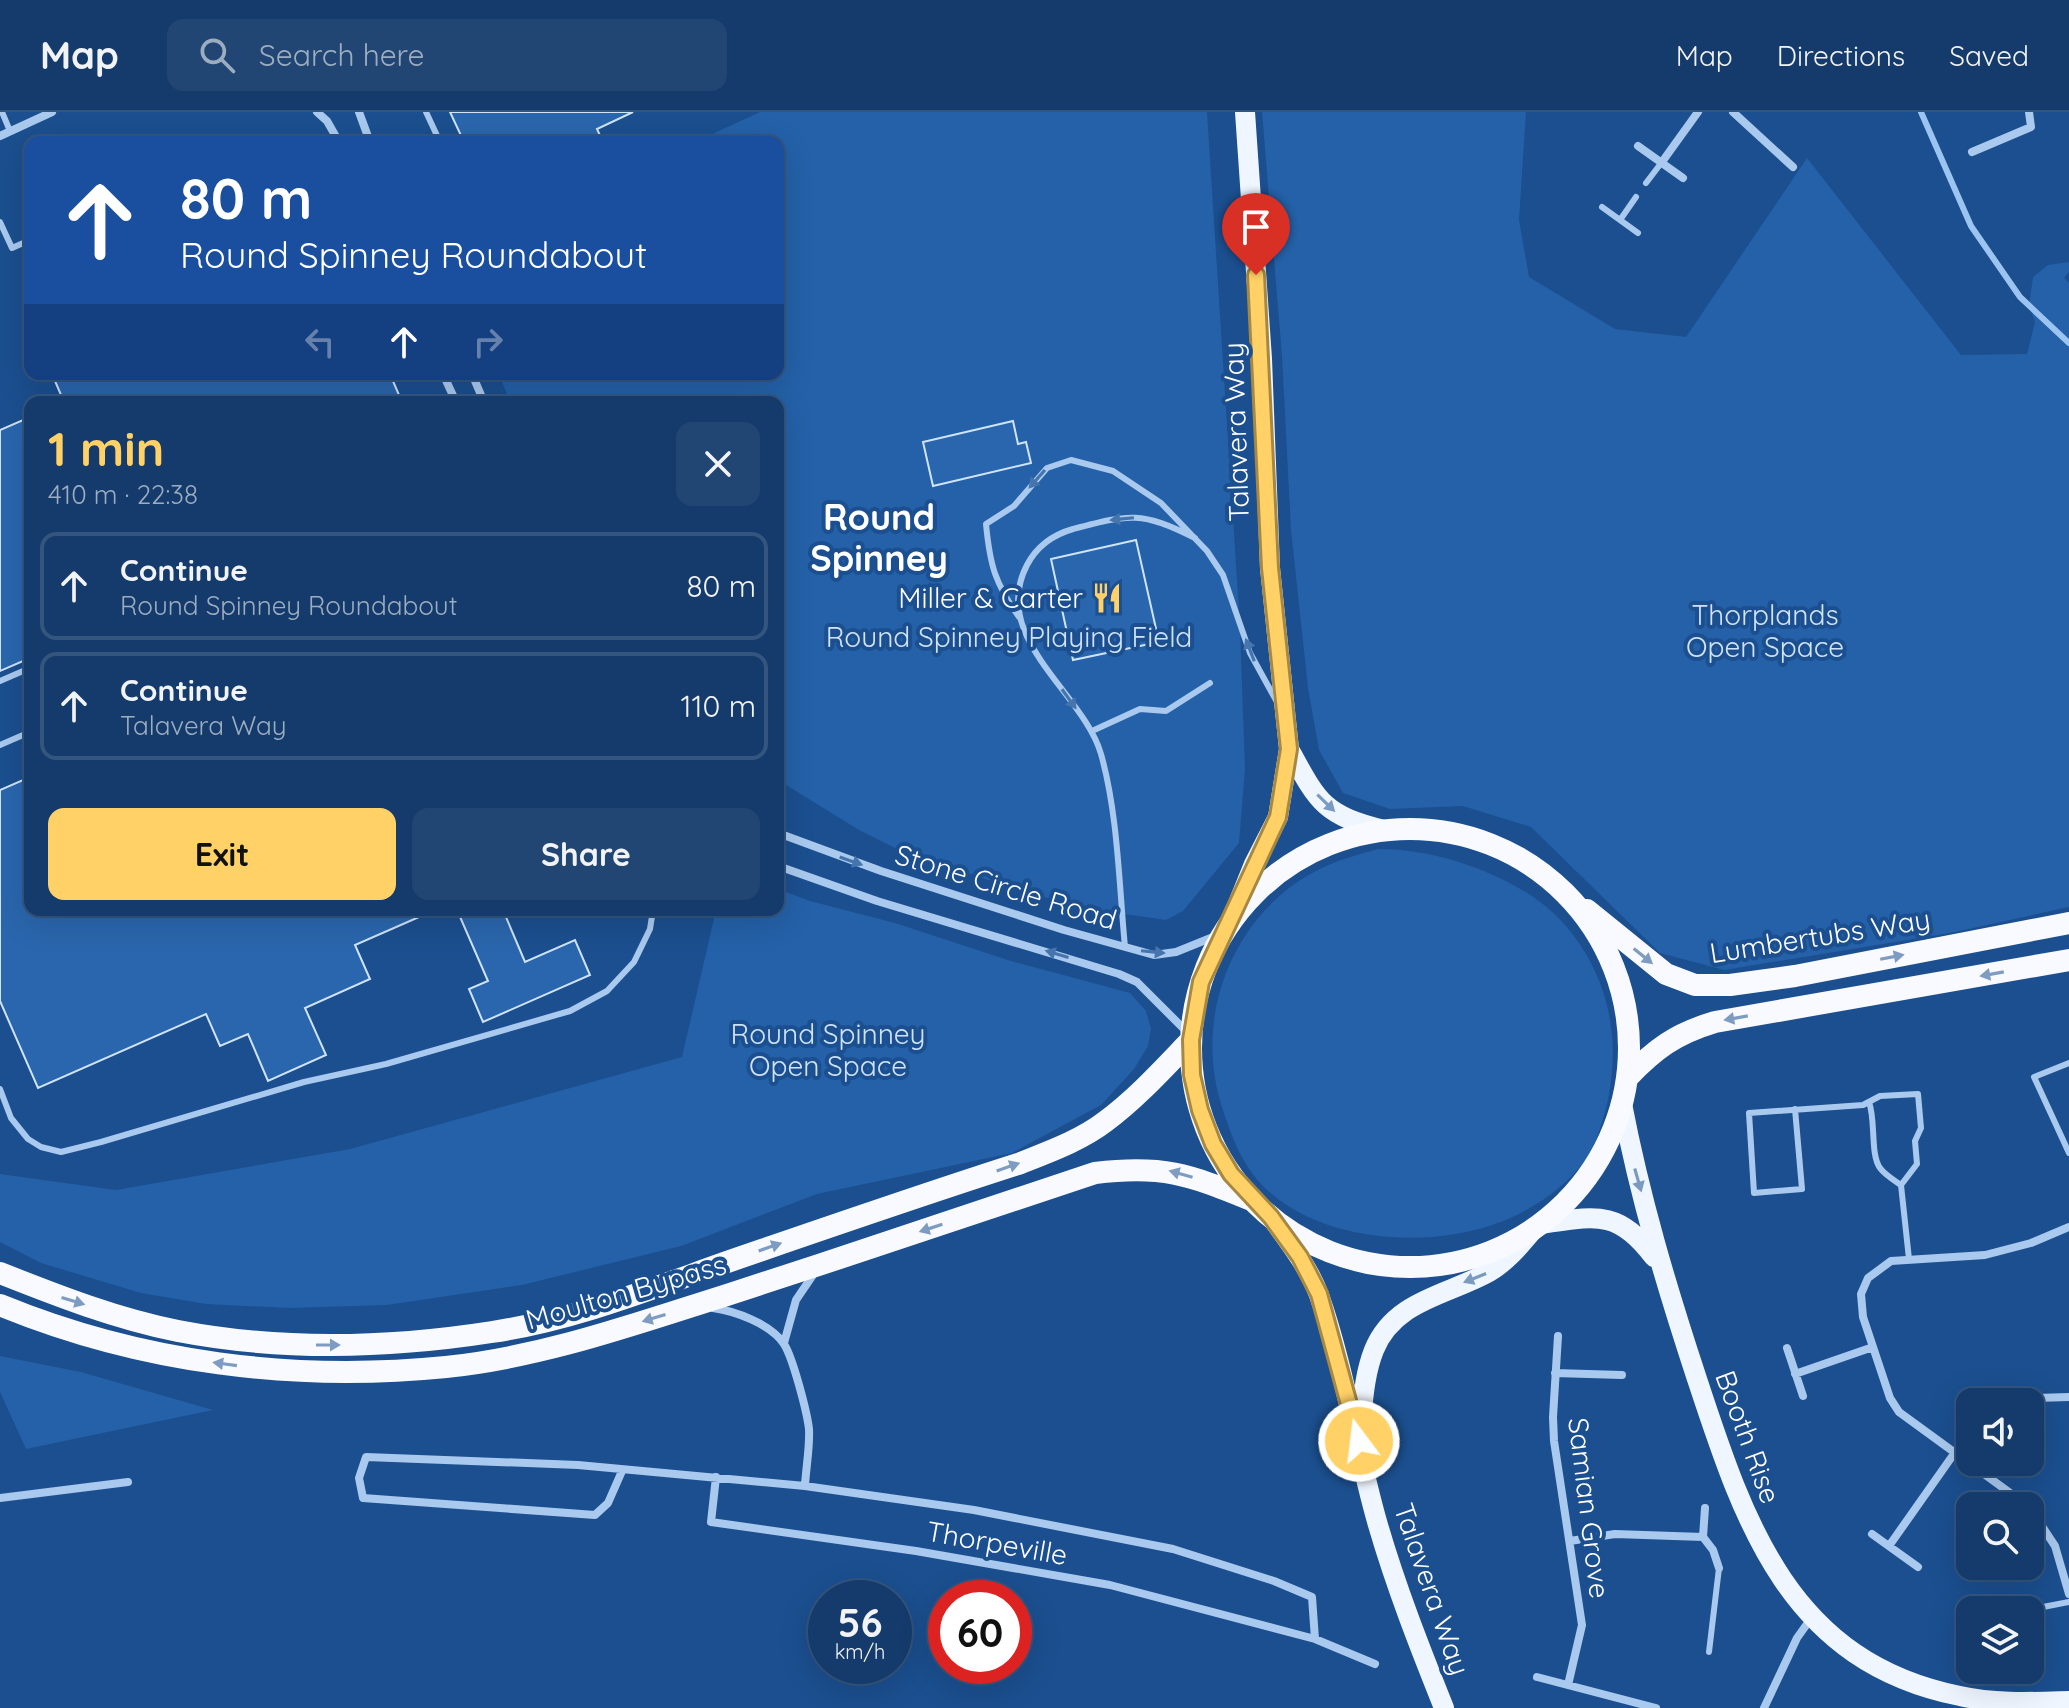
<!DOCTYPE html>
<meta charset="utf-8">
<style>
:root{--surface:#143b6b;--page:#214673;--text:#f1f3f6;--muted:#9dadc1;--line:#33557e;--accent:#ffd166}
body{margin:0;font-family:Quicksand,sans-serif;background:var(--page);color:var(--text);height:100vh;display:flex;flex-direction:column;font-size:30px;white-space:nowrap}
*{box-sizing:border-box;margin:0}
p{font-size:26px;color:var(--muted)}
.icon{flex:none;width:44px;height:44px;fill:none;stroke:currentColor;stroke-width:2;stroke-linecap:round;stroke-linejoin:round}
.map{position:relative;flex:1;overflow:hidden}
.drawer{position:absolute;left:24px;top:284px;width:760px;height:520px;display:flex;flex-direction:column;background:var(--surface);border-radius:16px;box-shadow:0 8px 32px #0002,0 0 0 2px var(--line)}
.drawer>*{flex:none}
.hud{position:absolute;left:24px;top:24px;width:760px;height:244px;border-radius:16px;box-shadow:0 8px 32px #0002,0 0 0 2px var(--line);background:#1a4fa0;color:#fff;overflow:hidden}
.tools{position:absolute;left:1956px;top:1276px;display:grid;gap:16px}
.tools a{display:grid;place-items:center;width:88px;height:88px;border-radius:16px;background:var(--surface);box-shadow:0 8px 32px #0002,0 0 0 2px var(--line);font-size:40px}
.speed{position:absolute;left:808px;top:1468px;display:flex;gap:16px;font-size:40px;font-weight:700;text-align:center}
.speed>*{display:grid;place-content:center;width:104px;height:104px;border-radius:50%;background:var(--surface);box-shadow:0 8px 32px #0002,0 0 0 2px var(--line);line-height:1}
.speed small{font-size:20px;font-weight:400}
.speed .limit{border:12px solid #d22;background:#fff;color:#111}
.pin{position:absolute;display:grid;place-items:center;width:68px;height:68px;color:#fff;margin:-82px -34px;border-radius:50% 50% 50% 0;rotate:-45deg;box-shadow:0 0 8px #0007}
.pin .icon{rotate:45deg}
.me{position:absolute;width:88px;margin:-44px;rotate:345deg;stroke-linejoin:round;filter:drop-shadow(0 0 6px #0008)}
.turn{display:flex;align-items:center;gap:28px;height:168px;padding:0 24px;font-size:36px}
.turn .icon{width:104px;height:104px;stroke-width:2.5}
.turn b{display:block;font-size:56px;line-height:68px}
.lanes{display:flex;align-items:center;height:76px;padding:0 24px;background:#0003;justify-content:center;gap:40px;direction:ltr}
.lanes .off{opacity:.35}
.round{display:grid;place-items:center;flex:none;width:84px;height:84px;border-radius:16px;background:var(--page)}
.overview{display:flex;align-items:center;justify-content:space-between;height:136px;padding:0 24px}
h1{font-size:48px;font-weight:700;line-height:60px;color:var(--accent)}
.cta{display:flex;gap:16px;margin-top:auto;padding:16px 24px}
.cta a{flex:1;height:92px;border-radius:16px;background:var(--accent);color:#111;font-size:32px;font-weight:700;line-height:92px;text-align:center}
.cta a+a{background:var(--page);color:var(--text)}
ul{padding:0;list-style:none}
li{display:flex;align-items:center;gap:24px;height:108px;margin:0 16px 12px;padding:0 8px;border:4px solid var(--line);border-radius:16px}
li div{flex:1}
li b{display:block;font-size:30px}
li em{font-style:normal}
header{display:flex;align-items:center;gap:48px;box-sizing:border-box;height:112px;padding:0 40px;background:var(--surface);border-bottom:2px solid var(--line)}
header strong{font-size:38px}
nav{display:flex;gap:44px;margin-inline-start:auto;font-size:28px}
.search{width:560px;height:72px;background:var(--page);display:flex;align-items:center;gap:20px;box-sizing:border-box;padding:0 28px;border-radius:16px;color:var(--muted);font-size:30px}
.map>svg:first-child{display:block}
</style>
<header>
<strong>Map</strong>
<div class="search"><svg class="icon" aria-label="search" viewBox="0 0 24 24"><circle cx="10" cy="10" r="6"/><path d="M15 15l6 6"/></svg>Search here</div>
<nav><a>Map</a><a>Directions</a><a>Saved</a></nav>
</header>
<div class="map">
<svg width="2069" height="1596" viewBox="0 0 2069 1596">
<rect width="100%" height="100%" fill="#1b4f8f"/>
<path fill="#2461a8" d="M760,0H1207L1240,515L1245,657L1239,731L1183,799L1166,808L1096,798L1024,780L897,737L859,718L778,668V290H510L499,262H778V30H695Z
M1262,0H1526L1519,108L1529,165L1615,217L1686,225L1807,46L1961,243L2027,242L2035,210L2029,194L2033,165L2048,153L2069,150V160L2064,166L2069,171V795L1950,821L1724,858L1660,841L1531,715L1463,694L1390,697L1343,681L1319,638L1308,576L1291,418L1282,244Z
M1378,737C1438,736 1525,766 1565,813C1608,862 1621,925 1608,988C1603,1008 1597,1030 1586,1047C1565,1077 1529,1100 1495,1112C1425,1137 1320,1130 1264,1075C1243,1054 1232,1026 1223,998C1191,906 1233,797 1324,755C1341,747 1360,742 1378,737Z
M778,777L810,789L895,811L1011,849L1130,881L1146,899L1151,917L1148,934L1134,957L1101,993L1012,1041L817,1082L681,1134L522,1173L387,1193L290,1196L206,1192L141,1181L41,1151L0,1130V1062L116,1078L350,1037L682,945L716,798H778Z
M0,1244L81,1260L213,1298L26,1337L0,1280Z"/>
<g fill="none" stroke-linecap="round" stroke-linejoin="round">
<path stroke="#9cc4f0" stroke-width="6" d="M1921,0L1971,114L2020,185L2069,231"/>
</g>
<path fill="#2a66ad" stroke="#cfe3fa" stroke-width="2" d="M450,0H633L597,17L603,30H464Z
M52,262H390L402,290H64Z
M30,305V546L0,559V318Z
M1013,309L1018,332L1026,330L1031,351L933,374L923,330Z
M1136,428L1159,530L1073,548L1051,447Z
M30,665V798H435L355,833L370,867L305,896L326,943L268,969L248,922L220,934L206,902L38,976L0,889V678Z
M457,798H503L525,850L575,828L590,863L483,910L469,877L488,869Z"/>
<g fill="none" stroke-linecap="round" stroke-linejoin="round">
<path stroke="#a9c9ee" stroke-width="6" d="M2,0L10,19
M426,0L440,30
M1646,71L1662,50
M1602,95L1638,121
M1620,108L1636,85
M0,110L12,136L30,128
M1019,505C995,471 990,454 986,412L1014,394L1047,356L1071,348L1113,359L1161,391L1207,439L1223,463L1250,541L1277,590
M0,569L30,556
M1092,619L1140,597L1166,599L1210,571
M0,633L30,620
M1125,835C1119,773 1118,702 1101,642C1083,580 989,526 1027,453C1037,434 1052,423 1073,417C1130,402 1141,399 1195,426
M2069,951L2034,965L2069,1041
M0,977L11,1006L28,1027L41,1035L61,1040L101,1030L304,970L386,952L570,899L607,879L634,850L650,817L653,798
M1869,990C1876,1009 1870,1042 1880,1056C1885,1063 1894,1068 1901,1073
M1795,997L1802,1077L1754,1081L1749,1001L1863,993L1880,984L1918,982L1921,1016L1915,1029L1917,1052L1901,1073L1909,1147
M2030,1508L2043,1495L2069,1490
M1709,1540L1719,1456"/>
<path stroke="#a9c9ee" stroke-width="8" d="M317,0L327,9L339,30
M359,0L370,30
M1733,0L1793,55
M0,24L52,0
M1638,34L1683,66
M1972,40L2031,15L2029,0
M1662,50L1698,0
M443,262L456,290
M472,262L484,290
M778,721L881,759L1064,818L1154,843L1176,840L1223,821
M778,754L877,789L1119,862L1137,870L1191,924
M713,1196C735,1199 771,1212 784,1232C793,1246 807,1300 809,1317C810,1335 806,1355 805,1374
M1558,1224L1553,1305L1554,1329L1582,1513L1568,1573
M784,1231L796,1188L815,1160
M1787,1236L1803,1284
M1555,1261L1622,1263
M1795,1262L1873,1235
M2015,1290L2036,1286L2069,1285
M622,1359L608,1391L595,1403L363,1386L359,1366L366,1345L578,1353L805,1374L974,1398L1173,1437L1274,1469L1312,1485L1315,1527
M716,1365L711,1410L916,1439L1110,1473L1315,1527L1375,1552
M0,1386L128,1370
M2028,1394L1899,1300L1890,1286L1863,1205L1861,1182L1868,1166L1891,1149L1985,1143L2031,1131L2069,1115
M1705,1396L1703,1425L1713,1438L1719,1456
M2030,1396L2055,1434L2069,1482
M1872,1422L1918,1455
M1570,1429L1615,1422L1703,1425
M1889,1434L1970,1319
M1537,1565L1656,1596
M1764,1596L1797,1526L1812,1505"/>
<path stroke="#f0f6ff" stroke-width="20" d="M1289,637C1318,690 1323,703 1384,718
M1231,809L1254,752L1278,705L1289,637L1270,456L1262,247L1245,0
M1622,992C1640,1086 1667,1176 1697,1267C1745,1413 1790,1550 1960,1584C1995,1592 2033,1590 2069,1589
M1271,1105C1289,1130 1308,1154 1319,1183C1345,1257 1356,1337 1378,1413C1396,1475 1420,1536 1444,1596
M1541,1112C1596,1104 1618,1097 1654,1145
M1360,1317C1363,1291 1364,1263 1374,1238C1394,1188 1448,1183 1489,1160C1508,1149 1521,1132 1534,1117"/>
<path stroke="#f8faff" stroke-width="22" d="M1191 936a219 219 0 1 1 438 0a219 219 0 1 1-438 0Z
M1587,798L1666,862L1695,873H1730L1795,864L2069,811
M1627,966C1655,937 1675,922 1715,910L2069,848
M0,1161C58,1184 117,1207 178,1219C282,1239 389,1236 492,1220C574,1208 653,1176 730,1149C826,1116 921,1083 1018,1052C1048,1040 1080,1029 1106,1009C1137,986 1164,956 1191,928
M0,1193C141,1251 294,1270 446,1255C543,1245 635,1212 727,1183C850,1143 973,1102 1095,1061C1162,1053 1188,1062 1249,1087"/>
</g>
<defs><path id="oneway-solid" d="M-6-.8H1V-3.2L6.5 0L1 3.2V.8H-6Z" transform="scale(2)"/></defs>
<g fill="#4674ac">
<use href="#oneway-solid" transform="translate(1037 367) rotate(131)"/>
<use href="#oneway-solid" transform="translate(1122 407) rotate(174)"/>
<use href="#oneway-solid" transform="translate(1250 538) rotate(-111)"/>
<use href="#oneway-solid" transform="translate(1069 587) rotate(54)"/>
<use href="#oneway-solid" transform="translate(851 749) rotate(19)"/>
<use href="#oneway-solid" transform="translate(1153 840) rotate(6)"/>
<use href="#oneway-solid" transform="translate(1057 842) rotate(-163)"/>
</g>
<g fill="#7b9ac1">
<use href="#oneway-solid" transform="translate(1326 691) rotate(44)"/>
<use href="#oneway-solid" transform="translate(1638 1068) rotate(74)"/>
<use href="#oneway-solid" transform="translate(1475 1166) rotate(158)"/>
</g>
<g fill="#7e9cc1">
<use href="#oneway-solid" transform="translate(1643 844) rotate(39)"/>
<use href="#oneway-solid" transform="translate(1892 845) rotate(-11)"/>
<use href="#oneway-solid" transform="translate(1992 862) rotate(170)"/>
<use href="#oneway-solid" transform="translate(1736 906) rotate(170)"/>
<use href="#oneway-solid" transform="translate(1008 1055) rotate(-19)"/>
<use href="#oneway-solid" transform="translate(1181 1062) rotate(-164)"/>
<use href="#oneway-solid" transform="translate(931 1116) rotate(162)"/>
<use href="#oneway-solid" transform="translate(770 1135) rotate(-19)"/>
<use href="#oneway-solid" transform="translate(73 1189) rotate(17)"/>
<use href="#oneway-solid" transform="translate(654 1206) rotate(163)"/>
<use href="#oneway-solid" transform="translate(328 1233)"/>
<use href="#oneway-solid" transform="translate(225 1252) rotate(-172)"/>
</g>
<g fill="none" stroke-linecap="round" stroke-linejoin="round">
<g stroke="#a68842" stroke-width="20">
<path id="route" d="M1256,163L1270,456L1289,637L1278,705L1201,870L1191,928L1192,963L1200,998L1213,1032L1231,1062L1271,1105L1300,1145L1319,1182L1359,1329"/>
</g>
<use href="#route" stroke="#ffd166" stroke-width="14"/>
</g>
<defs>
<g id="restaurant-bare" transform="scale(2.4)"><path d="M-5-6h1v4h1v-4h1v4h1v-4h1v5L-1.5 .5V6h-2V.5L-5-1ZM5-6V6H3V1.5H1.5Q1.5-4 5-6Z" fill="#ffd166" stroke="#1b4f8f" stroke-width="2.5" paint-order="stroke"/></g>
</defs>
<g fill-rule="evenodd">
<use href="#restaurant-bare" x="1107" y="486"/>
</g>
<g text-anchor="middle" stroke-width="8" stroke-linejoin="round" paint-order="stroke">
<g font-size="28" fill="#fff" stroke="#1b4f8f">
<text transform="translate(1236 320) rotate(-92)" y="10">Talavera Way</text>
<text transform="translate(1006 775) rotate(17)" y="10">Stone Circle Road</text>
<text transform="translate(1820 824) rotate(-9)" y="10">Lumbertubs Way</text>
<text transform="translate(626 1180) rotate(-16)" y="10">Moulton Bypass</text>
<text transform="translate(1748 1325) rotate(70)" y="10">Booth Rise</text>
<text transform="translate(1589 1396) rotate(83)" y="10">Samian Grove</text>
<text transform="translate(997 1431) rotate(10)" y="10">Thorpeville</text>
<text transform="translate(1432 1477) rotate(71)" y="10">Talavera Way</text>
</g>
<g font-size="28" fill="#fff" stroke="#1b4f8f" text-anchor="end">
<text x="1083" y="496">Miller &amp; Carter</text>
</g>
<g font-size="28" fill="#cfe3fa" stroke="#1b4f8f">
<text x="1765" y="513">Thorplands<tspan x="1765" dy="32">Open Space</tspan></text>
<text x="1009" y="535">Round Spinney Playing Field</text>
<text x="828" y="932">Round Spinney<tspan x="828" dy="32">Open Space</tspan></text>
</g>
<g font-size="36" font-weight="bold" fill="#fff" stroke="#1b4f8f">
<text x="879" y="418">Round<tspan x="879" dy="41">Spinney</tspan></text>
</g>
</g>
</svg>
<div class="tools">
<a><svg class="icon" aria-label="sound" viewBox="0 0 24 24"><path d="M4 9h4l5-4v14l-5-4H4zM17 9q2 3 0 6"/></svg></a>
<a><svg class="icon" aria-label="search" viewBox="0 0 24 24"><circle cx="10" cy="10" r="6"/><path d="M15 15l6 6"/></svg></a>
<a><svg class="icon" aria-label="layers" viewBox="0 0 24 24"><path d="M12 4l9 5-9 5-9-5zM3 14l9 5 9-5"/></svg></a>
</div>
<div class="speed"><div>56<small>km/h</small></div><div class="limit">60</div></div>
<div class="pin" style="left:1256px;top:163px;background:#d93025"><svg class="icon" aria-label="arrive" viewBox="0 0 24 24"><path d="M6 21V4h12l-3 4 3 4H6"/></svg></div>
<svg class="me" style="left:1359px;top:1329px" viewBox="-20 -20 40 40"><circle r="17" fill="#ffd166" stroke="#fff" stroke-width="3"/><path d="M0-11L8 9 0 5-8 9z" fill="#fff"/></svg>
<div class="hud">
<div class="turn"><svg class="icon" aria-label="ahead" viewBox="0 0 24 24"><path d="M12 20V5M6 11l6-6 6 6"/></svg><div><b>80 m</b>Round Spinney Roundabout</div></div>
<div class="lanes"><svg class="icon off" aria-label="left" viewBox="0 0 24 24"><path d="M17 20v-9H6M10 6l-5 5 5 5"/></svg><svg class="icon" aria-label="ahead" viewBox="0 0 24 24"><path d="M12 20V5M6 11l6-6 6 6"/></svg><svg class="icon off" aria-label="right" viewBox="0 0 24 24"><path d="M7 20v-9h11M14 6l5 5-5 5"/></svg></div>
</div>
<section class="drawer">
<div class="overview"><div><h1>1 min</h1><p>410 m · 22:38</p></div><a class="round"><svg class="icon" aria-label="close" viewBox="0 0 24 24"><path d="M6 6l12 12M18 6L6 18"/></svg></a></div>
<ul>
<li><svg class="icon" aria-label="ahead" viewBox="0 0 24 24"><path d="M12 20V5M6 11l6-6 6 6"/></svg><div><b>Continue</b><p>Round Spinney Roundabout</p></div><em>80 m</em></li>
<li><svg class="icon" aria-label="ahead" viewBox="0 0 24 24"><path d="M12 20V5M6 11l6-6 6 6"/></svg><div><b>Continue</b><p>Talavera Way</p></div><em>110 m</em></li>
</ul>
<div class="cta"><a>Exit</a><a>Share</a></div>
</section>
</div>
